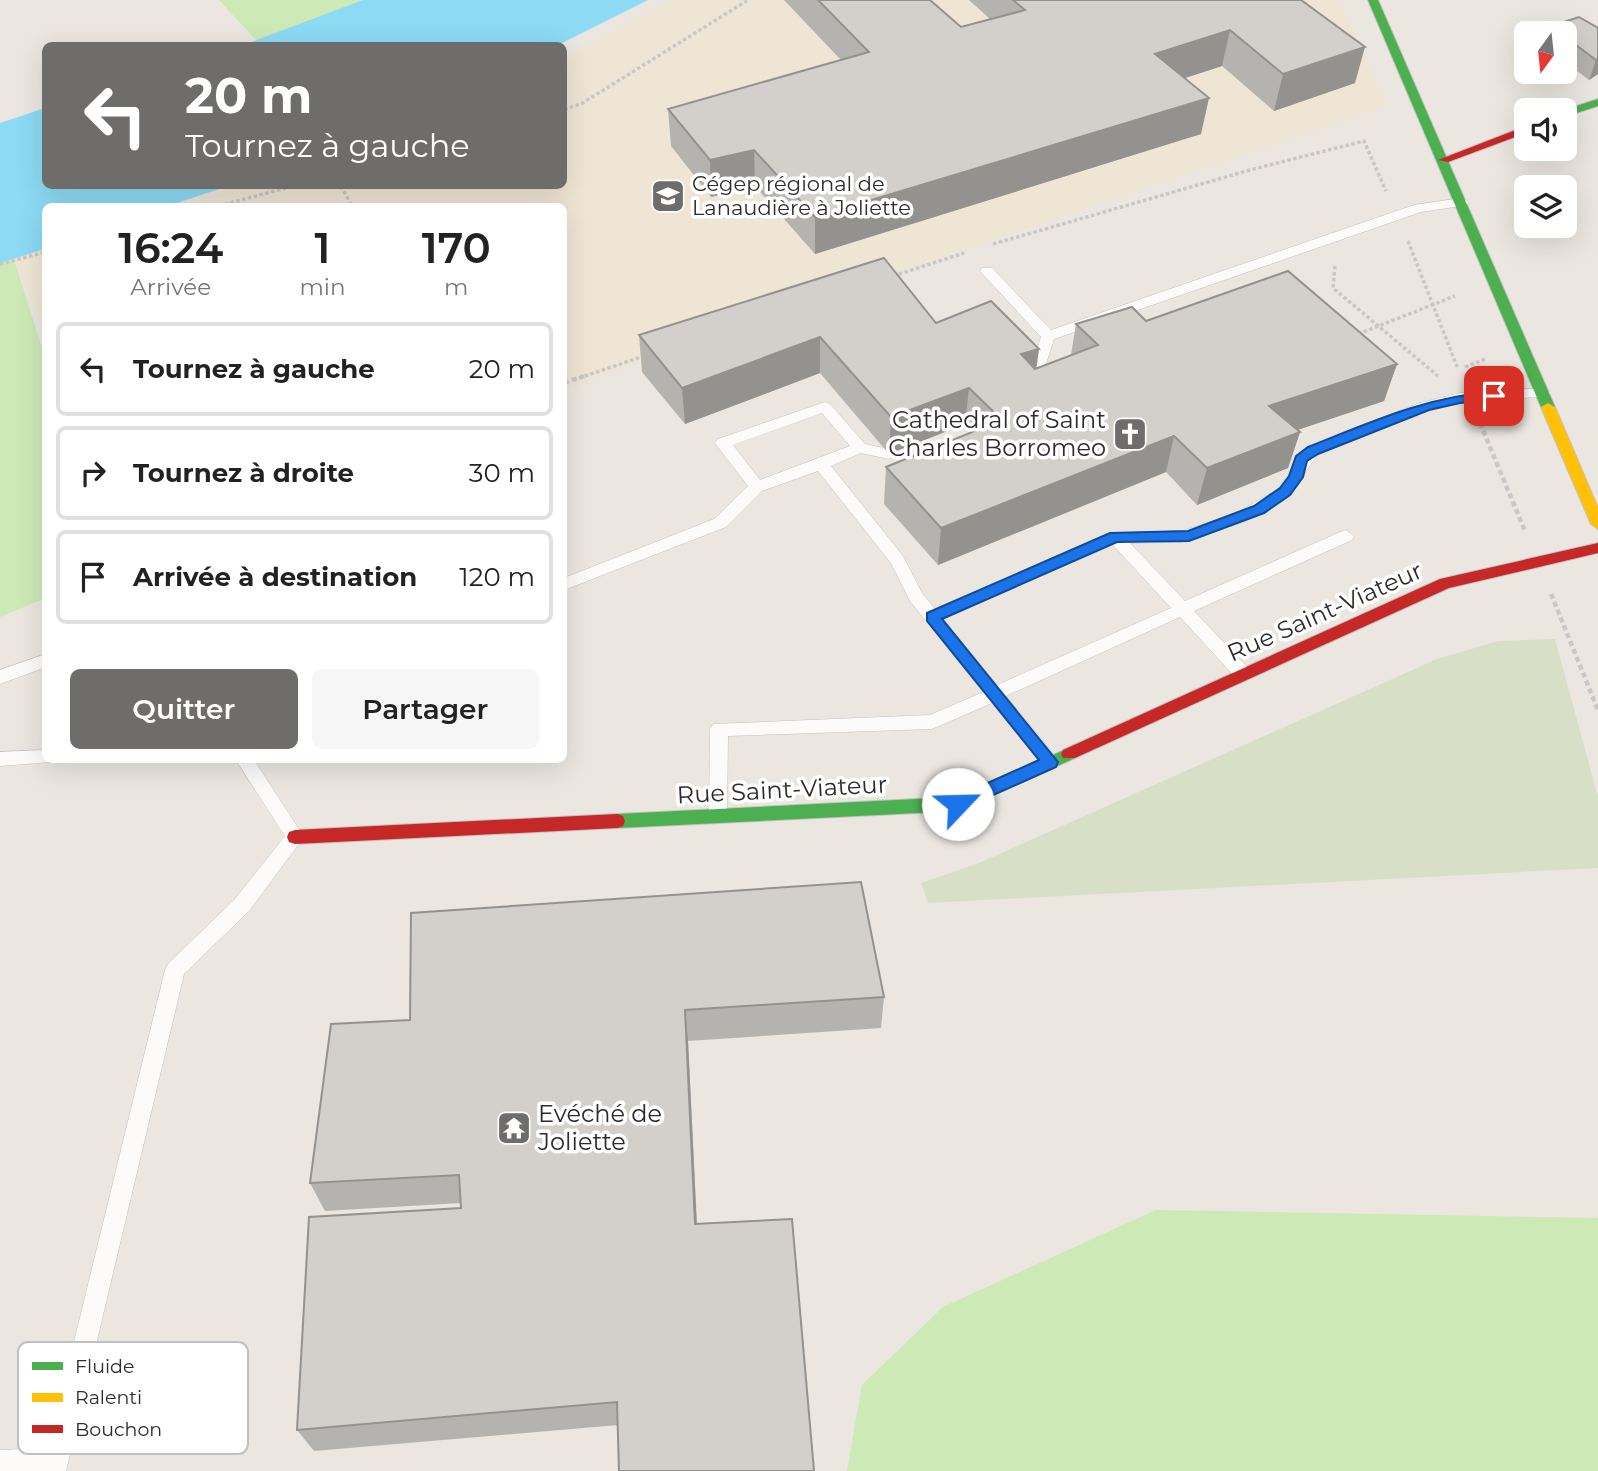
<!DOCTYPE html>
<html lang="fr">
<meta charset="utf-8">
<style>
:root{--surface:#fff;--page:#f6f6f6;--text:#222;--muted:#767676;--line:#e0e0e0;--accent:#6f6d6b}
body{margin:0;font-family:Montserrat,sans-serif;background:var(--page);color:var(--text);height:100vh;display:flex;flex-direction:column;font-size:26px;white-space:nowrap}
*{box-sizing:border-box;margin:0}
p{font-size:23px;color:var(--muted)}
.icon{flex:none;width:38px;height:38px;fill:none;stroke:currentColor;stroke-width:2;stroke-linecap:round;stroke-linejoin:round}
.map{position:relative;flex:1;overflow:hidden}
.sheet{position:absolute;left:42px;top:203px;width:525px;height:560px;display:flex;flex-direction:column;background:var(--surface);border-radius:10px;box-shadow:0 7px 28px #0002}
.sheet>*{flex:none}
.banner{position:absolute;left:42px;top:42px;width:525px;height:147px;border-radius:10px;box-shadow:0 7px 28px #0002;background:#6f6d6b;color:#fff;overflow:hidden}
.needle{width:46px;rotate:195deg}
.buttons{position:absolute;left:1514px;top:21px;display:grid;gap:14px}
.buttons a{display:grid;place-items:center;width:63px;height:63px;border-radius:10px;background:var(--surface);box-shadow:0 7px 28px #0002;font-size:35px}
.pin{position:absolute;display:grid;place-items:center;width:60px;height:60px;color:#fff;margin:-30px;border-radius:14px;box-shadow:0 4px 10px #0006}
.me{position:absolute;width:77px;margin:-38px;rotate:66deg;stroke-linejoin:round;filter:drop-shadow(0 0 5px #0008)}
.turn{display:flex;align-items:center;gap:24px;height:147px;padding:0 28px;font-size:32px}
.turn .icon{width:91px;height:91px;stroke-width:2.5}
.turn b{display:block;font-size:49px;line-height:60px}
.eta{display:flex;justify-content:space-evenly;align-items:center;height:119px;text-align:center}
.eta b{font-size:42px;font-weight:600;line-height:49px}
.cta{display:flex;gap:14px;margin-top:auto;padding:14px 28px}
.cta a{flex:1;height:80px;border-radius:10px;background:var(--accent);color:#fff;font-size:28px;font-weight:600;line-height:80px;text-align:center}
.cta a+a{background:var(--page);color:var(--text)}
ul{padding:0;list-style:none}
li{display:flex;align-items:center;gap:21px;height:94px;margin:0 14px 10px;padding:0 14px;border:4px solid var(--line);border-radius:10px}
li div{flex:1}
li b{display:block;font-size:26px}
li em{font-style:normal}
.map>svg:first-child{display:block}
</style>
<div class="map">
<svg width="1598" height="1471" viewBox="0 0 1598 1471">
<rect width="100%" height="100%" fill="#ebe6e0"/>
<path fill="#efe5d4" d="M670,0H1339L1387,105L564,389V206H180L245,186H564V57Z
M45,249H46L45,328L14,260Z"/>
<path fill="#cce9b6" d="M219,0H363L257,41Z
M14,260L45,357L46,598L0,617V263Z
M1156,1210L1598,1218V1471H847L862,1385L943,1307Z"/>
<path fill="#d7e0c7" d="M1555,639L1598,797V868L928,903L921,883L979,863L1437,659L1498,641Z"/>
<path fill="#8cdaf4" d="M363,0H648L558,45H243Z
M45,108L46,186H228L168,206H46L45,249L0,263V123Z"/>
<g fill="none" stroke-linecap="round" stroke-linejoin="round">
<g stroke="#c4c2c2" stroke-width="1">
<path id="lane" d="M1462,198L1469,202L1467,205L1421,212L1054,339L1038,389L1031,394L1024,389L1041,337L980,271L982,268H992L1051,330L1414,205Z
M1543,388L1550,393L1548,396L1460,403L1429,410L1318,454L1288,497L1244,522L1182,542L1130,543L1185,601L1340,532L1346,530L1354,536L1352,540L1194,611L1249,669L1251,674L1249,679H1237L1180,617L1006,696L1056,757L1059,762L1056,767H1044L992,703L932,729L728,736L727,816L724,821H712L709,816L710,729L713,724L930,715L983,692L910,601L891,563L818,471L762,491L726,527L564,590V578L714,519L748,486L718,447L715,443L718,439L825,402L830,404L865,444L894,450L897,454L889,459L861,453L831,466L903,556L922,593L935,609L1109,533L1182,531L1233,515L1278,489L1308,446L1420,403L1460,393ZM822,413L850,446L760,480L733,445ZM1113,545L1171,608L997,685L943,619Z
M46,654V667L0,684V670Z
M46,750V760H54L52,762L0,766V752Z
M236,760H254L304,837L249,911L184,974L66,1471H0V1450L48,1448L165,970L168,964L235,899L285,836Z"/>
</g>
<g stroke="#c4c2c2" stroke-width="2">
<path id="fast" d="M1368,0H1378L1555,407L1553,410L1548,411L1541,407Z
M1598,99V106L1564,117V110Z
M1069,748L1075,750L1077,754L1075,758L958,811L617,828L611,826L609,821L611,816L617,814L956,797Z"/>
</g>
<g stroke="#c4c2c2" stroke-width="2">
<path id="slow" d="M1548,403L1555,407L1598,508V529L1591,524L1541,407Z"/>
</g>
<g stroke="#c4c2c2" stroke-width="2">
<path id="jam" d="M1526,126V133L1448,162L1438,160Z
M1598,543V553L1449,588L1075,758H1063L1061,754L1063,750L1440,579Z
M617,814L623,816L625,821L623,826L617,828L295,844L289,842L287,837L289,832L295,830Z"/>
</g>
<path stroke="#c8c8c7" stroke-width="3.5" stroke-dasharray="3.5 2.5" stroke-linecap="butt" d="M564,109L581,104L748,0
M341,186L352,206
M219,206L293,186
M1408,241L1458,369
M993,244L1250,170L1364,141L1386,191
M0,264L46,252
M1335,266L1333,288L1438,376
M893,276L964,253
M1358,334L1455,296
M1465,367L1485,359
M579,378L644,356"/>
<path stroke="#c8c8c7" stroke-width="4.5" stroke-dasharray="5 3.5" stroke-linecap="butt" d="M564,383L584,376
M1480,423L1525,531
M1551,594L1598,710"/>
<use href="#lane" fill="#fcfbfa" fill-rule="evenodd"/>
<use href="#fast" fill="#4caf50" fill-rule="evenodd"/>
<use href="#slow" fill="#ffc107" fill-rule="evenodd"/>
<use href="#jam" fill="#c62828" fill-rule="evenodd"/>
</g>
<path fill="#b5b3af" d="M784,0H930L961,27L990,19L969,0H1301L1355,83L1274,111L1222,66L1185,78L1201,134L815,254L755,186L711,197L671,146L668,109L841,60Z
M1551,26L1598,28V74L1589,80L1564,61V33H1549Z
M1146,321L1397,364L1384,401L1298,430L1300,432L1288,468L1197,505L1166,472L938,565L884,504L886,467L972,432L965,424L889,454L820,373L685,424L642,372L639,335L936,323L1036,368L1071,355L1076,324Z
M884,997L881,1028L688,1041L697,1224L618,1425L314,1451L297,1430L461,1208V1203L325,1211L310,1183L331,1024Z"/>
<path fill="#94928f" d="M1230,30L1222,66L1148,90L1155,54Z
M1365,47L1355,83L1274,111L1283,74Z
M1598,59V74L1589,80L1596,60Z
M1209,98L1201,134L815,254V217Z
M754,150L755,186L711,197L710,160Z
M820,337V373L685,424L682,388Z
M1039,349L1034,386L1021,354Z
M1397,364L1384,401L1258,443L1269,406Z
M969,388L965,424L889,454L891,417Z
M1300,432L1288,468L1197,505L1207,468Z
M1174,436L1166,472L938,565L941,528Z
M685,1010L688,1041L698,1251L695,1224Z"/>
<path fill="#d3d0cc" stroke="#94928f" stroke-width="2" d="M818,0H930L961,27L1025,10L1013,0H1301L1365,47L1283,74L1230,30L1155,54L1209,98L815,217L754,150L710,160L668,109L869,52Z
M1579,17L1598,28V59L1596,60L1564,36V33H1560L1551,26Z
M884,258L936,323L991,301L1039,349L1021,354L1035,369L1098,345L1076,324L1132,307L1146,321L1288,271L1397,364L1269,406L1300,432L1207,468L1174,436L941,528L886,467L1002,420L969,388L891,417L820,337L682,388L639,335Z
M861,882L884,997L685,1010L695,1224L792,1219L814,1471H619L617,1402L297,1430L309,1217L461,1208L459,1175L310,1183L331,1024L410,1020L411,913Z"/>
<path fill="#1a73e8" stroke="#114b97" stroke-width="2" d="M1494,392L1501,396L1499,399L1460,403L1429,410L1318,454L1307,461L1303,477L1290,495L1264,513L1189,541L1117,542L942,619L1058,762L1056,767L964,808H952V799L1039,760L927,621V613L1110,533L1188,531L1254,506L1280,488L1289,476L1296,456L1308,447C1369,423 1427,396 1494,392Z"/>
<defs>
<g id="university-square" transform="scale(1.75)"><rect x="-9" y="-9" width="18" height="18" rx="4" fill="#6f6d6b" stroke="#fff"/><path d="M0-5L7-2L0 1L-7-2ZM-4 1L0 2.5L4 1V4Q0 6-4 4Z" fill="#fff"/></g>
<g id="church-square" transform="scale(1.75)"><rect x="-9" y="-9" width="18" height="18" rx="4" fill="#6f6d6b" stroke="#fff"/><path d="M-1.2-6h2.4v3.5h3.3v2.4h-3.3V6h-2.4V-.1h-3.3v-2.4h3.3Z" fill="#fff"/></g>
<g id="temple-square" transform="scale(1.75)"><rect x="-9" y="-9" width="18" height="18" rx="4" fill="#6f6d6b" stroke="#fff"/><path d="M0-6L5-2H3V0L6.5 2.5H4V6H1.5V3h-3V6H-4V2.5H-6.5L-3 0V-2H-5Z" fill="#fff"/></g>
</defs>
<g fill-rule="evenodd">
<use href="#university-square" x="668" y="196"/>
<use href="#church-square" x="1130" y="434"/>
<use href="#temple-square" x="514" y="1128"/>
</g>
<g text-anchor="middle" stroke-width="7" stroke-linejoin="round" paint-order="stroke">
<g font-size="21" fill="#2c2c2c" stroke="#fff" text-anchor="start">
<text x="692" y="191">Cégep régional de<tspan x="692" dy="24">Lanaudière à Joliette</tspan></text>
</g>
<g font-size="24" fill="#2c2c2c" stroke="#fff" text-anchor="end">
<text x="1106" y="428">Cathedral of Saint<tspan x="1106" dy="28">Charles Borromeo</tspan></text>
<text x="538" y="1122" text-anchor="start">Evéché de<tspan x="538" dy="28">Joliette</tspan></text>
</g>
<g font-size="24" fill="#2c2c2c" stroke="#fff">
<text transform="translate(1325 612) rotate(-24)" y="8">Rue Saint-Viateur</text>
<text transform="translate(782 790) rotate(-3)" y="8">Rue Saint-Viateur</text>
</g>
</g>
<rect x="18" y="1342" width="230" height="112" rx="10" fill="#fff" stroke="#c0c0c0" stroke-width="2"/>
<rect x="32" y="1362" width="31" height="8" fill="#4caf50"/>
<rect x="32" y="1393" width="31" height="9" fill="#ffc107"/>
<rect x="32" y="1425" width="31" height="8" fill="#c62828"/>
<g font-size="19" fill="#2c2c2c">
<text x="75" y="1373">Fluide</text>
<text x="75" y="1404">Ralenti</text>
<text x="75" y="1436">Bouchon</text>
</g>
</svg>
<div class="buttons">
<a><svg class="needle" viewBox="-14 -14 28 28"><path d="M0-13l5 13h-10z" fill="#e53935"/><path d="M0 13l5-13h-10z" fill="#767676"/></svg></a>
<a><svg class="icon" aria-label="sound" viewBox="0 0 24 24"><path d="M4 9h4l5-4v14l-5-4H4zM17 9q2 3 0 6"/></svg></a>
<a><svg class="icon" aria-label="layers" viewBox="0 0 24 24"><path d="M12 4l9 5-9 5-9-5zM3 14l9 5 9-5"/></svg></a>
</div>
<div class="pin" style="left:1494px;top:396px;background:#d93025"><svg class="icon" aria-label="arrive" viewBox="0 0 24 24"><path d="M6 21V4h12l-3 4 3 4H6"/></svg></div>
<svg class="me" style="left:958px;top:804px" viewBox="-20 -20 40 40"><circle r="19" fill="#fff"/><path d="M0-13L10 11 0 6-10 11z" fill="#1a73e8"/></svg>
<div class="banner">
<div class="turn"><svg class="icon" aria-label="left" viewBox="0 0 24 24"><path d="M17 20v-9H6M10 6l-5 5 5 5"/></svg><div><b>20 m</b>Tournez à gauche</div></div>
</div>
<section class="sheet">
<div class="eta">
<div><b>16:24</b><p>Arrivée</p></div>
<div><b>1</b><p>min</p></div>
<div><b>170</b><p>m</p></div>
</div>
<ul>
<li><svg class="icon" aria-label="left" viewBox="0 0 24 24"><path d="M17 20v-9H6M10 6l-5 5 5 5"/></svg><div><b>Tournez à gauche</b></div><em>20 m</em></li>
<li><svg class="icon" aria-label="right" viewBox="0 0 24 24"><path d="M7 20v-9h11M14 6l5 5-5 5"/></svg><div><b>Tournez à droite</b></div><em>30 m</em></li>
<li><svg class="icon" aria-label="arrive" viewBox="0 0 24 24"><path d="M6 21V4h12l-3 4 3 4H6"/></svg><div><b>Arrivée à destination</b></div><em>120 m</em></li>
</ul>
<div class="cta"><a>Quitter</a><a>Partager</a></div>
</section>
</div>
